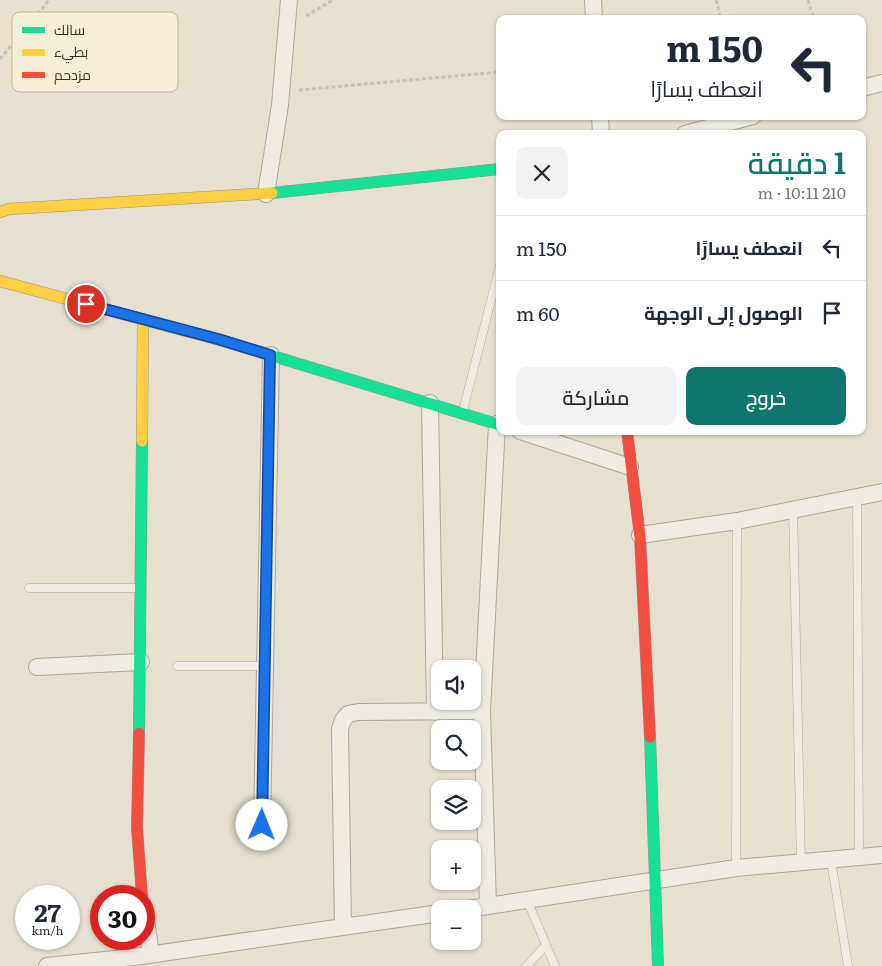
<!DOCTYPE html>
<html lang="ar">
<meta charset="utf-8">
<style>
:root{--surface:#fff;--page:#f2f2f3;--text:#1f2937;--muted:#747a83;--line:#e0e1e3;--accent:#0f766e}
body{margin:0;font-family:Literata,Cairo,serif;background:var(--page);color:var(--text);direction:rtl;height:100vh;display:flex;flex-direction:column;font-size:19px;white-space:nowrap}
*{box-sizing:border-box;margin:0}
p{font-size:16px;color:var(--muted)}
.icon{flex:none;width:28px;height:28px;fill:none;stroke:currentColor;stroke-width:2;stroke-linecap:round;stroke-linejoin:round}
.map{position:relative;flex:1;overflow:hidden;direction:ltr}
.details{position:absolute;left:496px;top:130px;width:370px;height:305px;display:flex;flex-direction:column;background:var(--surface);border-radius:10px;box-shadow:0 1px 4px #0004;direction:rtl}
.details>*{flex:none}
.hud{position:absolute;left:496px;top:15px;width:370px;height:105px;border-radius:10px;box-shadow:0 1px 4px #0004;direction:rtl;background:#fff;color:var(--text);overflow:hidden}
.fabs{position:absolute;left:431px;top:660px;display:grid;gap:10px}
.fabs a{display:grid;place-items:center;width:50px;height:50px;border-radius:10px;background:var(--surface);box-shadow:0 1px 4px #0004;font-size:25px}
.speed{position:absolute;left:15px;top:885px;display:flex;gap:10px;font-size:25px;font-weight:700;text-align:center}
.speed>*{display:grid;place-content:center;width:65px;height:65px;border-radius:50%;background:var(--surface);box-shadow:0 1px 4px #0004;line-height:1}
.speed small{font-size:12px;font-weight:400}
.speed .limit{border:8px solid #d22;background:#fff;color:#111}
.pin{position:absolute;display:grid;place-items:center;width:42px;height:42px;color:#fff;margin:-21px;border:2px solid #fff;border-radius:50%;box-shadow:0 1px 5px #0007}
.me{position:absolute;width:55px;margin:-28px;rotate:1deg;stroke-linejoin:round;filter:drop-shadow(0 0 4px #0008)}
.turn{display:flex;align-items:center;gap:18px;height:105px;padding:0 20px;font-size:22px}
.turn .icon{width:65px;height:65px;stroke-width:2.5}
.turn b{display:block;font-size:35px;line-height:42px}
.round{display:grid;place-items:center;flex:none;width:52px;height:52px;border-radius:10px;background:var(--page)}
.summary{display:flex;align-items:center;justify-content:space-between;height:85px;padding:0 20px}
h1{font-size:30px;font-weight:600;line-height:38px;color:var(--accent)}
.action{display:flex;gap:10px;margin-top:auto;padding:10px 20px}
.action a{flex:1;height:58px;border-radius:10px;background:var(--accent);color:#fff;font-size:20px;font-weight:600;line-height:58px;text-align:center}
.action a+a{background:var(--page);color:var(--text)}
ul{padding:0;list-style:none}
li{display:flex;align-items:center;gap:15px;height:65px;padding:0 20px;border-top:1px solid var(--line)}
li div{flex:1}
li b{display:block;font-size:19px}
li em{font-style:normal}
.map>svg:first-child{display:block}
</style>
<div class="map">
<svg width="882" height="966" viewBox="0 0 882 966">
<rect width="100%" height="100%" fill="#e7e0d1"/>
<g fill="none" stroke-linecap="round" stroke-linejoin="round">
<g stroke="#ada599" stroke-width="9">
<path id="lane" d="M463,411L500,265
M857,497L859,856
M793,508L801,862
M29,588H140
M177,666H266
M831,860L848,966
M736,868L737,521
M527,900L555,966
M527,966L545,946"/>
</g>
<g stroke="#ada599" stroke-width="18">
<path id="street" d="M593,0L594,19
M862,88L882,83
M600,116L601,134
M685,134L753,116
M266,194L280,105L289,0
M430,403L435,712
M520,431L630,467
M640,535L737,521L882,492
M37,667L141,662
M262,825L271,355
M488,906L482,711L497,424
M144,907L151,954
M468,909L736,868L882,855
M343,927L340,729L343,720L348,714L358,712L482,711
M47,966L134,957L440,913"/>
</g>
<g stroke="#9c958a" stroke-width="12">
<path id="fast" d="M272,193L500,169
M227,342L500,425
M139,733L142,441
M650,737L658,966"/>
</g>
<g stroke="#9c958a" stroke-width="12">
<path id="slow" d="M0,212L9,209L272,193
M0,281L227,342
M142,441L143,319"/>
</g>
<g stroke="#9c958a" stroke-width="12">
<path id="jam" d="M627,431L640,537L650,737
M139,733L137,828L142,896"/>
</g>
<path stroke="#c8c2b9" stroke-width="3" stroke-dasharray="4 2.5" stroke-linecap="butt" d="M716,0L721,19
M808,0L814,19
M306,16L333,0
M0,59L49,0
M299,90L500,72"/>
<use href="#lane" stroke="#efebe3" stroke-width="8"/>
<use href="#street" stroke="#efebe3" stroke-width="16"/>
<use href="#fast" stroke="#16e098" stroke-width="11"/>
<use href="#slow" stroke="#ffcf43" stroke-width="11"/>
<use href="#jam" stroke="#f24e42" stroke-width="11"/>
</g>
<g fill="none" stroke-linecap="round" stroke-linejoin="round">
<g stroke="#114b97" stroke-width="12">
<path id="route" d="M86,304L218,339L270,355L262,825"/>
</g>
<use href="#route" stroke="#1a73e8" stroke-width="9"/>
</g>
<rect x="12" y="12" width="166" height="80" rx="8" fill="#f7eed8" stroke="#bfb4a1" stroke-width="1"/>
<rect x="22" y="27" width="23" height="6" fill="#16e098"/>
<rect x="22" y="49" width="23" height="7" fill="#ffcf43"/>
<rect x="22" y="72" width="23" height="6" fill="#f24e42"/>
<g font-size="14" fill="#3d2e20">
<text x="54" y="35">سالك</text>
<text x="54" y="57">بطيء</text>
<text x="54" y="80">مزدحم</text>
</g>
</svg>
<div class="fabs">
<a><svg class="icon" aria-label="sound" viewBox="0 0 24 24"><path d="M4 9h4l5-4v14l-5-4H4zM17 9q2 3 0 6"/></svg></a>
<a><svg class="icon" aria-label="search" viewBox="0 0 24 24"><circle cx="10" cy="10" r="6"/><path d="M15 15l6 6"/></svg></a>
<a><svg class="icon" aria-label="layers" viewBox="0 0 24 24"><path d="M12 4l9 5-9 5-9-5zM3 14l9 5 9-5"/></svg></a>
<a>+</a>
<a>−</a>
</div>
<div class="speed"><div>27<small>km/h</small></div><div class="limit">30</div></div>
<div class="pin" style="left:86px;top:304px;background:#d93025"><svg class="icon" aria-label="arrive" viewBox="0 0 24 24"><path d="M6 21V4h12l-3 4 3 4H6"/></svg></div>
<svg class="me" style="left:262px;top:825px" viewBox="-20 -20 40 40"><circle r="19" fill="#fff"/><path d="M0-13L10 11 0 6-10 11z" fill="#1a73e8"/></svg>
<div class="hud">
<div class="turn"><svg class="icon" aria-label="left" viewBox="0 0 24 24"><path d="M17 20v-9H6M10 6l-5 5 5 5"/></svg><div><b>150 m</b>انعطف يسارًا</div></div>
</div>
<section class="details">
<div class="summary"><div><h1>1 دقيقة</h1><p>210 m · 10:11</p></div><a class="round"><svg class="icon" aria-label="close" viewBox="0 0 24 24"><path d="M6 6l12 12M18 6L6 18"/></svg></a></div>
<ul>
<li><svg class="icon" aria-label="left" viewBox="0 0 24 24"><path d="M17 20v-9H6M10 6l-5 5 5 5"/></svg><div><b>انعطف يسارًا</b></div><em>150 m</em></li>
<li><svg class="icon" aria-label="arrive" viewBox="0 0 24 24"><path d="M6 21V4h12l-3 4 3 4H6"/></svg><div><b>الوصول إلى الوجهة</b></div><em>60 m</em></li>
</ul>
<div class="action"><a>خروج</a><a>مشاركة</a></div>
</section>
</div>
